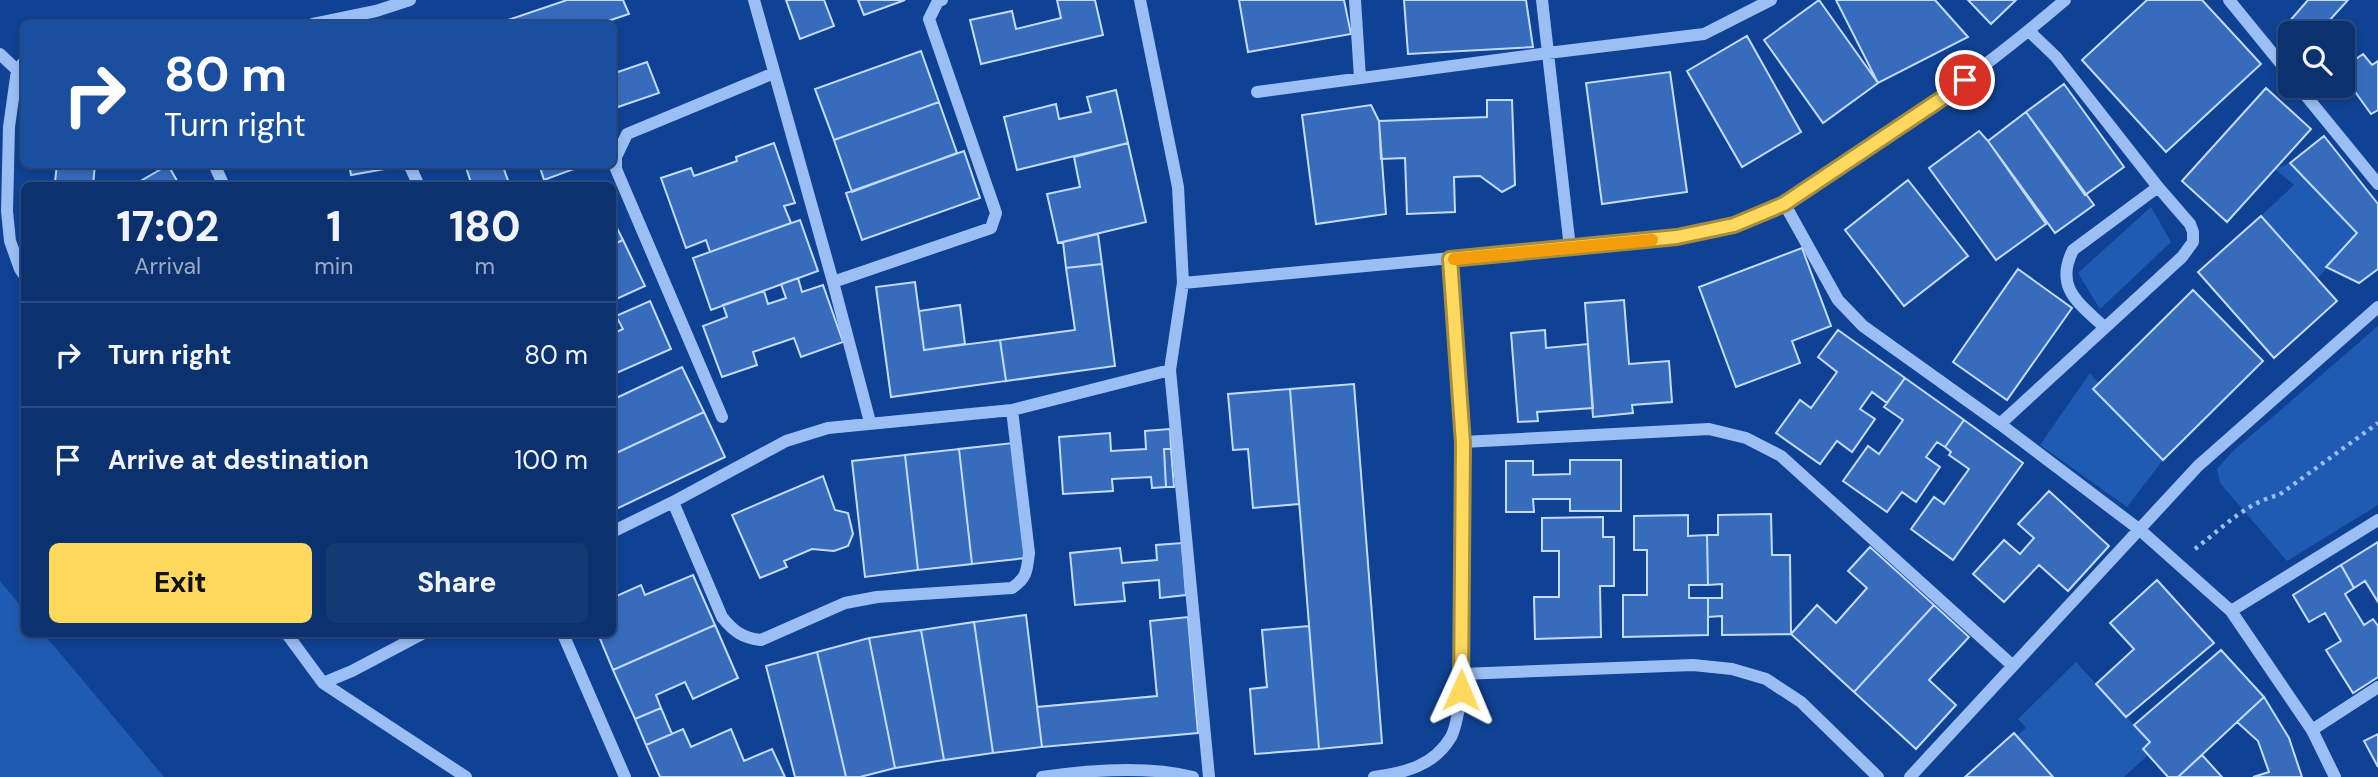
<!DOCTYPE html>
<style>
:root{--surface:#0b326f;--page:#143a74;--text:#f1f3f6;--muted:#9aaac3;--line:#2b4d82;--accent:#ffd95e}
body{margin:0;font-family:"DM Sans",sans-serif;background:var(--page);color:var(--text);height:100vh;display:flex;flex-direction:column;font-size:26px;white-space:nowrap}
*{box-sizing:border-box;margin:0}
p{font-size:23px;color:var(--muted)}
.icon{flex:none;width:38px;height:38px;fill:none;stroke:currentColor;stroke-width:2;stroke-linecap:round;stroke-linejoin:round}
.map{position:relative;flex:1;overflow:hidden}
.drawer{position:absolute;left:21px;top:182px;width:595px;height:455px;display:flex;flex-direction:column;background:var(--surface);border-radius:10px;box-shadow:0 4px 10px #0003,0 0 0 2px var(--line)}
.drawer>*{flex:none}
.top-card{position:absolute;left:21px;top:21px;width:595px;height:147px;border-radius:10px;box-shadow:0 4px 10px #0003,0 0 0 2px var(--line);background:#1a4fa0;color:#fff;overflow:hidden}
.tools{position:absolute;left:2278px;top:21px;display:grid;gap:14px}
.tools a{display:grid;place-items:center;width:77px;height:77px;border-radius:10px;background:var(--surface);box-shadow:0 4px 10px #0003,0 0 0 2px var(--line);font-size:35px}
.pin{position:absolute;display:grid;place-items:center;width:60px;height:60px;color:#fff;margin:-30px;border:4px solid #fff;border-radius:50%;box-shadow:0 2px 7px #0007}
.me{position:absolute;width:77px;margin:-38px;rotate:1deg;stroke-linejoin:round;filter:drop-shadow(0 0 5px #0008)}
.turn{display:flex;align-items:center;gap:24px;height:147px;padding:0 28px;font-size:32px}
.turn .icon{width:91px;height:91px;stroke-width:2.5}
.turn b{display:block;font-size:49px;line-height:60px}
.eta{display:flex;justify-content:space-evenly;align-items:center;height:119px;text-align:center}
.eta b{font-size:42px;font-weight:800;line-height:49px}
.button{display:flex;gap:14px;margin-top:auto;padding:14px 28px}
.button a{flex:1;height:80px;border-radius:10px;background:var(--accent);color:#111;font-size:28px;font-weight:800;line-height:80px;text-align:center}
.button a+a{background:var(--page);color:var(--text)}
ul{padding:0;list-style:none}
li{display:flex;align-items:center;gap:21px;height:105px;padding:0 28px;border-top:2px solid var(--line)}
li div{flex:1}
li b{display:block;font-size:26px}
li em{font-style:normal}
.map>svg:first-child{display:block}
</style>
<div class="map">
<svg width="2378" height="777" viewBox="0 0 2378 777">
<rect width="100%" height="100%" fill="#0f4294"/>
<path fill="#205bb3" d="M2290,163L2357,233L2317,279L2261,216L2294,185L2275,169Z
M2151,207L2171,242L2100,309L2078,273Z
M2378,326V505L2287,561L2220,483L2217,469L2232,452Z
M2090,373L2163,460L2127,507L2040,445Z
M0,581L24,610V634H44L164,777H0Z
M2076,662L2150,742L2143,749L2148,755L2124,777H2053L2017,736L2026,728L2018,719Z"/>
<path fill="#376cbd" stroke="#c3dbfe" stroke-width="2" d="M567,0H623L629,14L608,21L609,24H496Z
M786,0H824L834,26L800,39Z
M858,0H905L864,15Z
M1057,0H1095L1103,35L981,64L970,20L1012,11L1016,29L1061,18Z
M1239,0H1344L1351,34L1248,52Z
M1404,0H1526L1533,47L1408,54Z
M1819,0L1878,83L1823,123L1764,40Z
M1836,0H1935L1968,37L1878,83Z
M1968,0H2016L1991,24Z
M2147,0H2202L2261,64L2166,152L2082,60Z
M2308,0H2348L2318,33H2299L2288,23Z
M1747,36L1801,132L1742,167L1687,71Z
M921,51L939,102L834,140L815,89Z
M2363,54L2372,65L2378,61V110L2371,114L2343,75V68Z
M647,62L659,93L612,109V74Z
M1670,72L1687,192L1602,204L1586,83Z
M2064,84L2124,167L2085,195L2026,112Z
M2266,88L2311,129L2227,222L2182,181Z
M1116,90L1128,143L1017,170L1004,117L1056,104L1059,119L1091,112L1087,97Z
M1487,100H1512L1515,185L1502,192L1480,176L1454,177L1455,212L1407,214L1405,158L1381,159L1379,121L1487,117Z
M939,102L957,153L852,192L834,140Z
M1371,105L1379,121L1386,214L1316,224L1302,115Z
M2026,112L2094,205L2055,233L1988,141Z
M1979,131L1988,141L2046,224L1996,260L1929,168Z
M2324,136L2378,204V269L2359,283L2326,267L2357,233L2290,163Z
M774,143L795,203L784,206L791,223L710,252L706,240L686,248L661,178L691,168L694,176L737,161L736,157Z
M1128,143L1146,222L1058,243L1047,194L1080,187L1074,157Z
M964,151L980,198L862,240L846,193Z
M57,164H95L93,186L55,182Z
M349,164H391V168L351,175Z
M465,164H502L510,186H472Z
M539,164H572L574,169L544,180Z
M168,165L180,186H132Z
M1908,180L1968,256L1904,306L1845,230Z
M2261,216L2337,301L2274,358L2198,272Z
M612,218L623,240L612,245Z
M800,220L818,271L711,310L693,258Z
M1098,234L1102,264L1066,268L1063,242Z
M623,240L645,286L612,301V245Z
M1802,248L1831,326L1792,341L1800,363L1736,387L1699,287Z
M1102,264L1115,366L1006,381L1000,340L1075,330L1066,268Z
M2018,269L2072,308L2007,400L1953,362Z
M798,278L802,292L823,285L843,342L801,357L794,338L753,352L757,365L722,377L703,326L727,317L723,305L764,291L768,304L786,298L781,284Z
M915,282L924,350L1000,340L1006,381L891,397L876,287Z
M2193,290L2263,361L2163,460L2093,389Z
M1624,300L1629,364L1669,361L1672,402L1632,405L1633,413L1593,417L1585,303Z
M650,301L671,349L612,375V334L623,329L616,316Z
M960,305L965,344L924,350L919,311Z
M1545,330L1546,348L1588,344L1593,408L1537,412L1538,421L1518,422L1511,333Z
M1838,330L1905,378L1887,403L1872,392L1860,409L1875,419L1852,452L1837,441L1820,464L1776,433L1800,400L1811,408L1837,372L1818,357Z
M682,367L704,412L612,455V400Z
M1905,378L1964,420L1945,447L1937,442L1926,457L1940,467L1916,502L1902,492L1887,512L1843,481L1868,446L1879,454L1903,420L1884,407Z
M1354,384L1382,743L1319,749L1290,389Z
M1290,389L1299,504L1253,508L1248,449L1233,450L1228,394Z
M704,412L725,457L612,511V455Z
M1964,420L2023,463L1953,560L1911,529L1934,497L1944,504L1969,469L1949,455L1951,452L1945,447Z
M1170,429L1171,448L1164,449L1166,487L1152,488L1151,477L1112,479L1113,491L1063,494L1059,437L1110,433L1111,451L1146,449L1145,431Z
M1013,443L1026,558L972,564L959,449Z
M1171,448L1174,487H1166L1164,449Z
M959,449L972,564L918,570L905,455Z
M905,455L918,570L865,577L852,461Z
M1570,460H1621V511H1570V499H1533L1534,512H1506V461H1533V475L1570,474Z
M823,476L835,510L848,513L853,534L848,546L834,551L812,549L784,561L787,567L760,578L732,515Z
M2049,491L2109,546L2068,591L2039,565L2004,602L1973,574L2004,540L2020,554L2034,538L2018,524Z
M1771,514L1772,555H1790L1791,634L1722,635V616L1708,617V598H1722V584L1708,585L1707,535H1718V515Z
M1688,515V536L1707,535L1708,585H1689V598H1708V635L1623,637V595H1647V550H1634V516Z
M1603,517V537H1614V586H1600L1601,637L1535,639L1534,597H1559V551H1542V518Z
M2378,542V602L2365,581L2354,588L2341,565Z
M1182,543L1186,595L1160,598L1159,580L1123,583L1125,601L1075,605L1070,553L1120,548L1122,563L1157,560L1156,545Z
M1870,547L1934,605L1854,692L1791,634L1817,605L1836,623L1867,588L1848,571Z
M2341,565L2354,588L2345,594L2364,625L2373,619L2378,626V677L2353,693L2326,650L2341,641L2325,613L2309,622L2293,595Z
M693,575L715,625L613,670L598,634H612V610L615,609L612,598L641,585L645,595Z
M2157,580L2214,643L2126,717L2096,684L2134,649L2110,623Z
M1934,605L1969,637L1929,680L1956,705L1916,749L1854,692Z
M1026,615L1042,747L993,753L974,622Z
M1188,617L1198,733L1042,747L1037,707L1157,696L1150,621Z
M974,622L993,753L944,760L921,630Z
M715,625L738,678L693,699L685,682L656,695L661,708L635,719L613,670Z
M1309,626L1319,749L1255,754L1250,689L1267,687L1262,630Z
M921,630L944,760L895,768L869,638Z
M869,638L895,768L860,777H846L817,652Z
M2221,650L2264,697L2178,777H2168L2143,749L2150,742L2134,725Z
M817,652L846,777H795L766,666Z
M2264,697L2289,738L2302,777H2253L2269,772L2258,741L2237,722Z
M661,708L672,734L646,745L635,719Z
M683,729L691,747L731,729L744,761L772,749L785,777H660L646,745Z
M2014,733L2053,777H1965Z
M2378,734V767L2364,741Z
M2202,755L2222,777H2178Z"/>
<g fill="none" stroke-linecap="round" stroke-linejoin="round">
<path stroke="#9bbff4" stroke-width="4.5" stroke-dasharray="3.5 5" stroke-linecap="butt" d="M2195,549C2221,529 2247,502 2279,495L2378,423"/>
<path stroke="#9bbff4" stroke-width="12" d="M754,0L833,282L870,422
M1140,0L1178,187L1183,283L1170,370L1209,777
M1355,0L1360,78
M1542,0L1570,248
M2229,0L2291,76
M313,24L376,11L410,0
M0,54L17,70
M24,62L17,70L9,127L7,211L10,241L20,269L24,275
M2298,86L2378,184
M1257,92L1548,53L1704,34L1771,0
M214,164L224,186
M409,164L419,186
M1784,203L1838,300L1863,326L2000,424L2140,530L2231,611L2312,730L2335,777
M833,282L991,228L996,213L929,19L938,1L942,0
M1183,283L1677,237C1696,233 1716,231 1734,225C1784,208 1826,177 1869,148C1937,102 2002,54 2065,0
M2104,327C2079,303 2054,288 2073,250L2158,187
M722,417L616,169V157L627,134L774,73
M2000,424L2182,257L2193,242V232L2190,224L2158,187L2056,57L2029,31
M1463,442L1709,429L1746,438L1781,456L2013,666
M673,502L722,617C734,632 743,638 761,640L845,603L877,597L1012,588C1027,578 1027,570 1029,553L1012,410
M612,532L673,502L786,441L828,428L1012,410L1170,370
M2231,611L2378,520
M287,634L323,683L466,777
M563,634L625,777
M1461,674L1693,665L1732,669L1766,679L1801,702L1878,777
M323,683L352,671L422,634
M2312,730L2378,687
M1042,777C1089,770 1146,765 1193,777
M1374,777C1404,773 1434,766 1451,737C1456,728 1457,715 1460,705L1463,442L1450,259
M1910,777L2198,466L2378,307"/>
</g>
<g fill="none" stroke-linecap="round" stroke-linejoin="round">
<g stroke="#a68d3d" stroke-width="18">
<path id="route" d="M1461,690L1463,443L1450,259L1677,237L1734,225L1784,204L1944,97L1965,80"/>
</g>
<use href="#route" stroke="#ffd95e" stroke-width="12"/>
<path stroke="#f59e0b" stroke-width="12" d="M1454,259L1652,240"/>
</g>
</svg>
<div class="tools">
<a><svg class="icon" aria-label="search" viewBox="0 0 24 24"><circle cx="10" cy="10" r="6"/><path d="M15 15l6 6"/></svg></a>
</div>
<div class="pin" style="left:1965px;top:80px;background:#d93025"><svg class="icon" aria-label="arrive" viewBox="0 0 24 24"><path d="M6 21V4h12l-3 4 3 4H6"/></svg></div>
<svg class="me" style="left:1461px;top:690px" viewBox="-20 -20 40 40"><path d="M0-17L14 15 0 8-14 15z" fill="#ffd95e" stroke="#fff" stroke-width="4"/></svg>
<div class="top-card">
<div class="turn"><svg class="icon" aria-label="right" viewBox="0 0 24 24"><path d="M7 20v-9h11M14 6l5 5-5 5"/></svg><div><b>80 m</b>Turn right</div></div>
</div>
<section class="drawer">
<div class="eta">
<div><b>17:02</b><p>Arrival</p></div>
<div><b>1</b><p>min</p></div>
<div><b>180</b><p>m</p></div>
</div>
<ul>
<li><svg class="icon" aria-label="right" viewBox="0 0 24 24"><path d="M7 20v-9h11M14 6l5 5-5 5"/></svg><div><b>Turn right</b></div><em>80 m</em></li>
<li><svg class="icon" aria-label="arrive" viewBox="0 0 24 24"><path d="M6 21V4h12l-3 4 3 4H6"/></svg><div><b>Arrive at destination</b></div><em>100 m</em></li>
</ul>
<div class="button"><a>Exit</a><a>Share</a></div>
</section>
</div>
